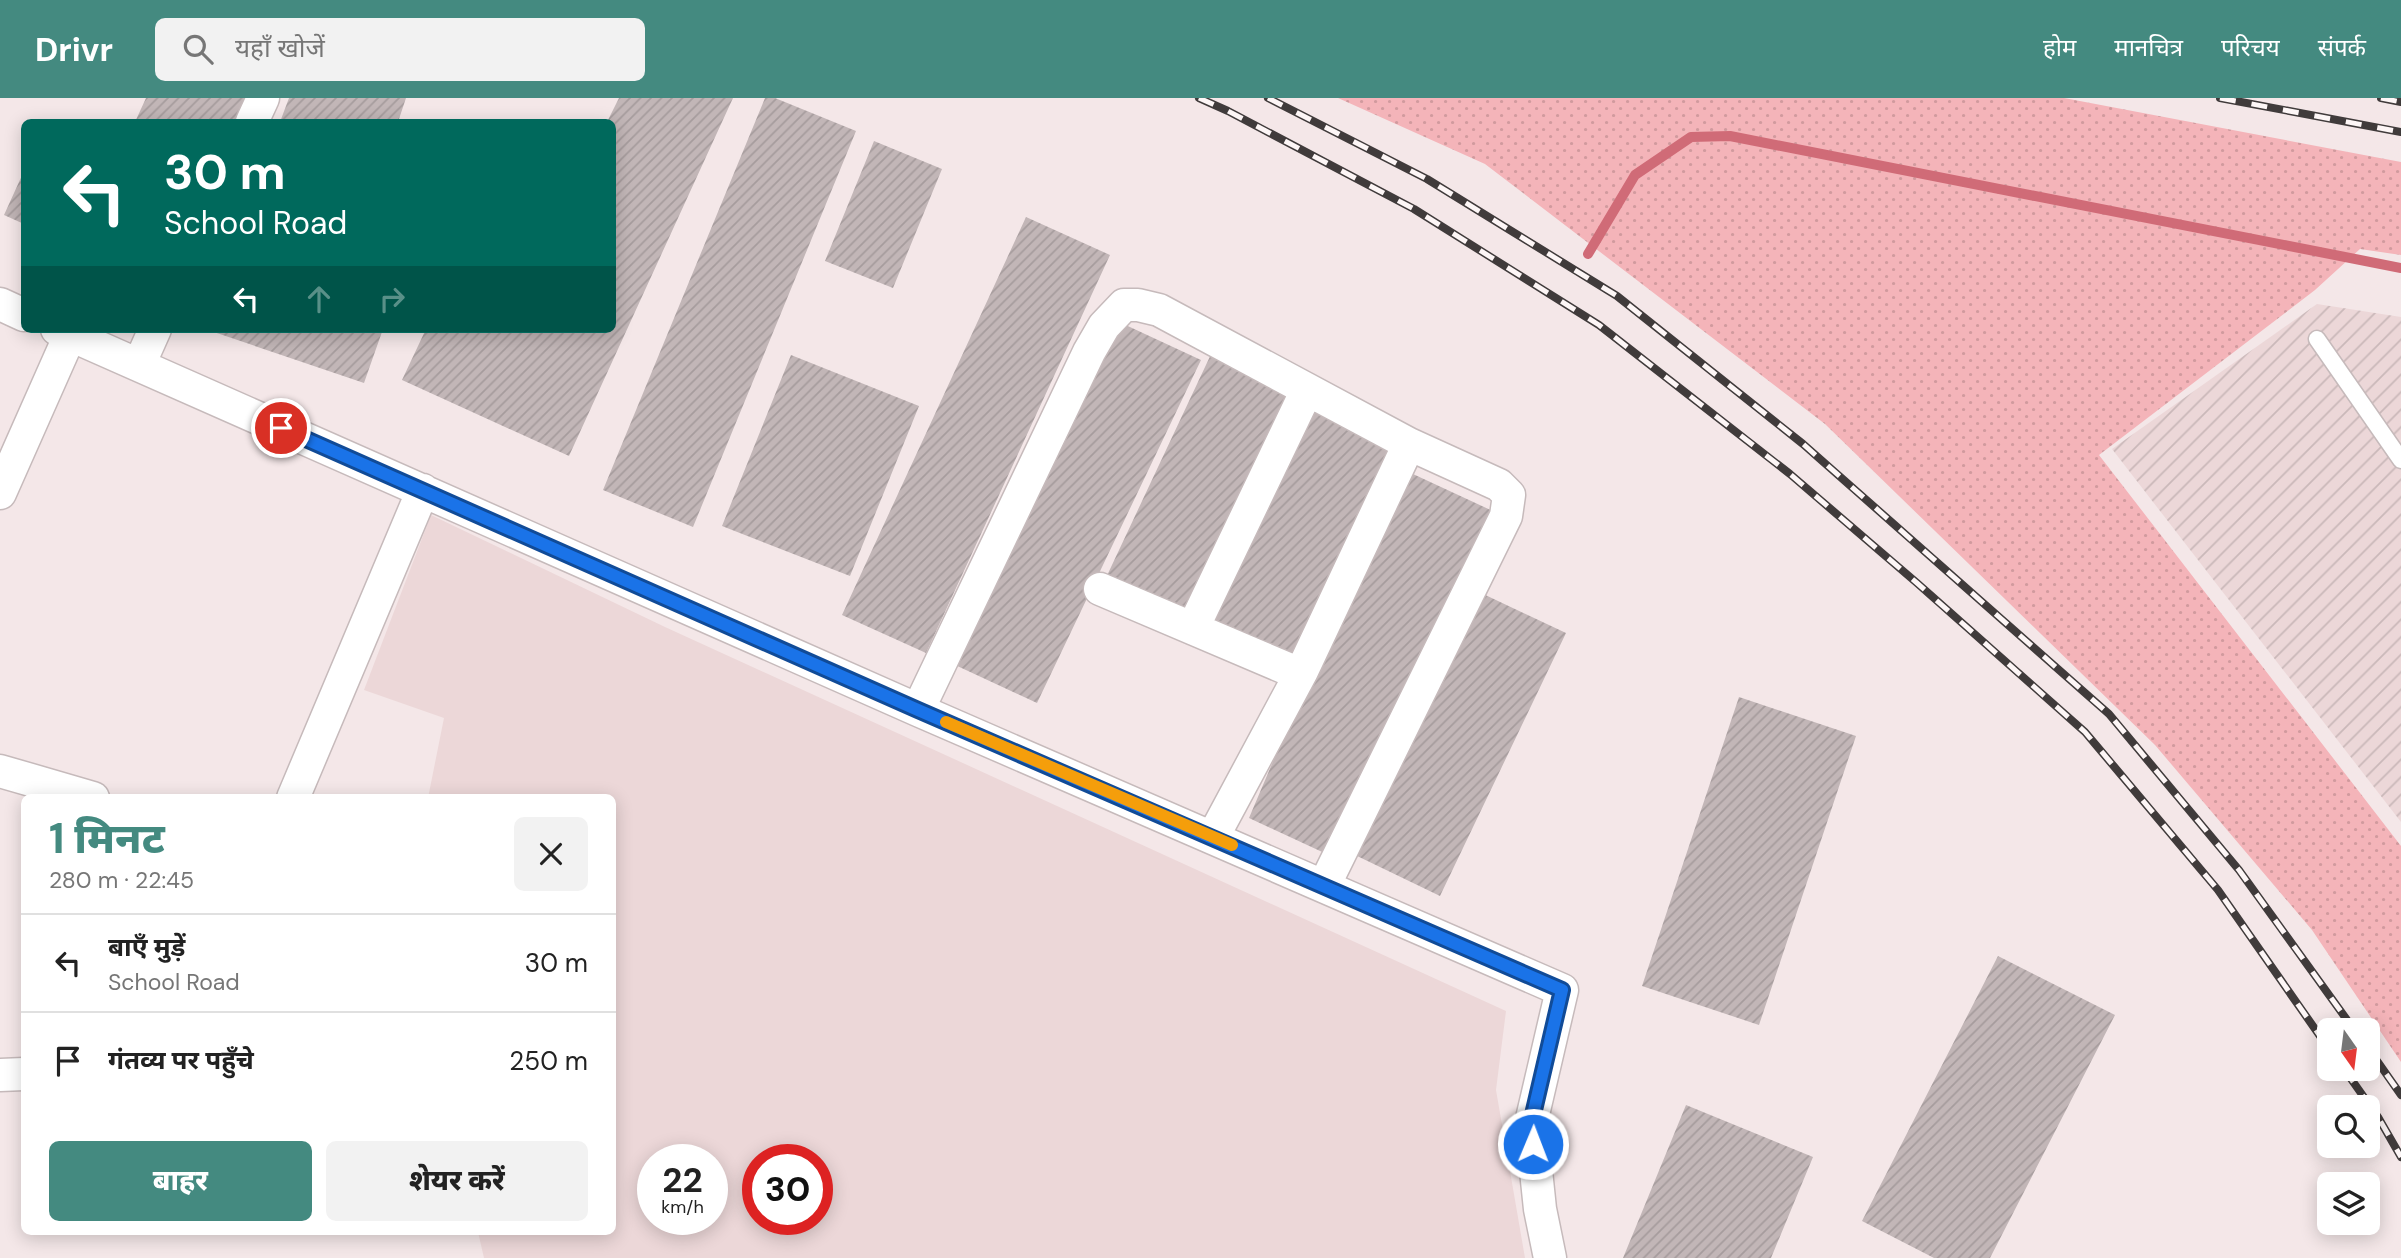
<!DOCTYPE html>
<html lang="hi">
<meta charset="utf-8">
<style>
:root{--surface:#fff;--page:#f2f2f2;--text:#222;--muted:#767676;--line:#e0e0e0;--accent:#448a80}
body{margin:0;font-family:"DM Sans","Noto Sans Devanagari",sans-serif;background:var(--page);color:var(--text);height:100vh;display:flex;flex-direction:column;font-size:26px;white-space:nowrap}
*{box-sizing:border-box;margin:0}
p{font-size:23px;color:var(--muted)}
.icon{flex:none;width:38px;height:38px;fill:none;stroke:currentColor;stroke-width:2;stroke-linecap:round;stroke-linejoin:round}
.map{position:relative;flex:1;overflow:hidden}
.sheet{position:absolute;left:21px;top:696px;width:595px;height:441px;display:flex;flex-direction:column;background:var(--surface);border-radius:10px;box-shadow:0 4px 18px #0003}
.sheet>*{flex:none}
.hud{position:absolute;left:21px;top:21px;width:595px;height:214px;border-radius:10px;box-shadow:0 4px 18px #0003;background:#00695c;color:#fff;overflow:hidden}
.needle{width:46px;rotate:166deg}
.tools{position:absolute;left:2317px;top:920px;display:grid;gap:14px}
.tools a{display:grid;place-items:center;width:63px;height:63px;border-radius:10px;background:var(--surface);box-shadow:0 4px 18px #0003;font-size:35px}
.speed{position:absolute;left:637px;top:1046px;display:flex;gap:14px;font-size:35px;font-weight:700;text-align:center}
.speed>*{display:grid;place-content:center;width:91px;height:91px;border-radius:50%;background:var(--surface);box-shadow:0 4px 18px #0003;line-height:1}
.speed small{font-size:18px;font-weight:400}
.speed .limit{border:10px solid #d22;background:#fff;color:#111}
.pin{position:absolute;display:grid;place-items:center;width:60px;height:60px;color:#fff;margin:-30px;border:4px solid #fff;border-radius:50%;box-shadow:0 2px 7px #0007}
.me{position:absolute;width:77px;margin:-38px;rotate:1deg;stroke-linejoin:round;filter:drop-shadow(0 0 5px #0008)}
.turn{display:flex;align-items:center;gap:24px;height:147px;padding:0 28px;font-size:32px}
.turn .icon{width:91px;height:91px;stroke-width:2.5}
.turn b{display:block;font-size:49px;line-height:60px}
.lanes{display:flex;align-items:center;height:66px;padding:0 28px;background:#0003;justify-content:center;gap:35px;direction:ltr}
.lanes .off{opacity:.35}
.round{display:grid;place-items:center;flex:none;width:74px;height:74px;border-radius:10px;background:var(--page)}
.overview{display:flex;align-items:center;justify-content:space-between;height:119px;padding:0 28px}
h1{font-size:42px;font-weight:800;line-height:52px;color:var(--accent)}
.button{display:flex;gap:14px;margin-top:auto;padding:14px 28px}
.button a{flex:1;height:80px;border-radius:10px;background:var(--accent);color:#fff;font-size:28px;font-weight:800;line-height:80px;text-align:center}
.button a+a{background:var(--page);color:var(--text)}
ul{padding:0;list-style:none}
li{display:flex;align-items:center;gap:21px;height:98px;padding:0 28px;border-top:2px solid var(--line)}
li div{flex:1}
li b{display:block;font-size:26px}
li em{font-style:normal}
header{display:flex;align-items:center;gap:42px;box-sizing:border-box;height:98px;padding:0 35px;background:var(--accent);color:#fff}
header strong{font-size:33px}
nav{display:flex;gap:38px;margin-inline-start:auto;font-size:24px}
.search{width:490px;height:63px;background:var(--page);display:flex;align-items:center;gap:18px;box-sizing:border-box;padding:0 24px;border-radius:10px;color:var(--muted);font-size:26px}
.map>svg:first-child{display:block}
</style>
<header>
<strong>Drivr</strong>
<div class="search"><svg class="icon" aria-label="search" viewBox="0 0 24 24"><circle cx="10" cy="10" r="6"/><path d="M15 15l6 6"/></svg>यहाँ खोजें</div>
<nav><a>होम</a><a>मानचित्र</a><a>परिचय</a><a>संपर्क</a></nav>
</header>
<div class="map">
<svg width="2401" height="1160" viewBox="0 0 2401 1160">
<defs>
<pattern id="industrial-furrows" width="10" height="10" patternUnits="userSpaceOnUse" patternTransform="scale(1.75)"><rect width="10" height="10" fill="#ecd7d8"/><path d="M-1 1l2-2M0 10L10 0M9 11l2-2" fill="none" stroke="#cab8b9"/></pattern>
<pattern id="grass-dots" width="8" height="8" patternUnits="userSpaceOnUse" patternTransform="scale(1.75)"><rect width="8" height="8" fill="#f4b4b9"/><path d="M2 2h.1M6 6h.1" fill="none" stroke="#d19a9e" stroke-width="1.8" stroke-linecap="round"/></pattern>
<pattern id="building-hatch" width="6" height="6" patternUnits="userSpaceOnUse" patternTransform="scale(1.75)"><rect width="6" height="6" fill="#c2b6b7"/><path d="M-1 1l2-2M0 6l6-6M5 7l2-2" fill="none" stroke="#a69c9d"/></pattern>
</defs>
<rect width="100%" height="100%" fill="#f4e7e8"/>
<path fill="#ecd7d8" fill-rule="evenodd" d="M431,417L665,529L1506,913L1496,992L1525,1160H484L478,1134H612V700H428L444,620L364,592ZM653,1062H712V1122H653ZM758,1062H817V1122H758Z"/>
<path fill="url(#industrial-furrows)" d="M2317,206L2401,219V724L2112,351Z"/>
<path fill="url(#grass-dots)" d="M1338,0H2064L2401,64V157L2360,151L2315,192L2099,357L2401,748V964L2312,832L2155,647L1825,326L1485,66Z"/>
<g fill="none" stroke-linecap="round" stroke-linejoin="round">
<path stroke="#d06b77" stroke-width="10" d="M1588,156L1635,77L1691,39L1730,38L2401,170"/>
</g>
<path fill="url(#building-hatch)" d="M146,0H258L247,24H135Z
M289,0H406L398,24H280Z
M619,0H733L569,358L402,282L426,231H612V24H607Z
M765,0H775L856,33L693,429L603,392Z
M874,43L942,71L893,190L825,163Z
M24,73V126L4,117Z
M1026,119L1110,157L926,555L842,517Z
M1117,223L1201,262L1037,605L953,566Z
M205,231H383L364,285Z
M1213,252L1298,292L1189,524L1104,484Z
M791,257L919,308L850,478L722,428Z
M1306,307L1395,347L1295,566L1207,526Z
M1413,376L1497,415L1333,759L1249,720L1310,576Z
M1479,494L1566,535L1440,798L1353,756Z
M1739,599L1856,638L1759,927L1642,888Z
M1998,858L2115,917L1990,1160H1934L1862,1123Z
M1686,1007L1813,1059L1771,1160H1623Z"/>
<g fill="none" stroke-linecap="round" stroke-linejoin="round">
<g stroke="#c6babb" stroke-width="19">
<path id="lane" d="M2317,241L2401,362"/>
</g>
<g stroke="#c6babb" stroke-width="35">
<path id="street" d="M252,24L263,0
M0,206L24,217
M57,231L918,612L1562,892L1531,1025L1540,1111L1550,1160
M139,267L155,231
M0,395L70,237
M1100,491L1288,571L1302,573
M1193,530L1307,292
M918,612L1089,254L1104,228L1124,207H1138L1159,212L1409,346
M0,673L93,700
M293,700L423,392
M1213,739L1302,573L1409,346L1499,387L1509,397L1506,418L1324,788
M0,977L24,976"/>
</g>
<use href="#lane" stroke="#fff" stroke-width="16"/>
<use href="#street" stroke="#fff" stroke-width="32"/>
<g stroke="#403b3b" stroke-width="8">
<path id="rail" d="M1199,0L1228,13L1414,111L1599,227L1790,376L1917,485L2085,634L2218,792L2329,951
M1268,0L1427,81L1617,198L1803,346L2109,616L2239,772L2355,933
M2220,0L2401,34
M2381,0L2401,4
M2368,950L2401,997
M2344,971L2378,1019L2401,1059"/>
</g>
<use href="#rail" stroke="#fdf6f6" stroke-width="5" stroke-dasharray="16" stroke-linecap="butt"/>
</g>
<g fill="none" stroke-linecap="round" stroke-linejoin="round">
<g stroke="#114b97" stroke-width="18">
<path id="route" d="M281,330L918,612L1562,892L1531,1025L1533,1046"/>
</g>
<use href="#route" stroke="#1a73e8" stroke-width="12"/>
<path stroke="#f59e0b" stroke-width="12" d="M946,624L1232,747"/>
</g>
</svg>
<div class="tools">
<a><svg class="needle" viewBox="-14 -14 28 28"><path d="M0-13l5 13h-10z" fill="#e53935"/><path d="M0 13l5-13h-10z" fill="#767676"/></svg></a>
<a><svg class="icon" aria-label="search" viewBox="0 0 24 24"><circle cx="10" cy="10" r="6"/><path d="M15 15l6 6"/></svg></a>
<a><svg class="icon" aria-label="layers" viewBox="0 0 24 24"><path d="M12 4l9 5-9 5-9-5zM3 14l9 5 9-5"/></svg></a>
</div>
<div class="speed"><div>22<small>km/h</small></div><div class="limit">30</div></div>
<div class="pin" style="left:281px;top:330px;background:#d93025"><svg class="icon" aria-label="arrive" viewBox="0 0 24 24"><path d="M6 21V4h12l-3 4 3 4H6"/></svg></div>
<svg class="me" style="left:1533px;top:1046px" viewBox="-20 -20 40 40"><circle r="17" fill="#1a73e8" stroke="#fff" stroke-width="3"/><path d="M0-11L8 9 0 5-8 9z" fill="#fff"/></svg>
<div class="hud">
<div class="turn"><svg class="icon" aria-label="left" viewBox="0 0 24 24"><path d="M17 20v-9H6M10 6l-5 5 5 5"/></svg><div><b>30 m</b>School Road</div></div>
<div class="lanes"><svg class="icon" aria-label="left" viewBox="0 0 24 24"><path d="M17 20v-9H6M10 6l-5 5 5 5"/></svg><svg class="icon off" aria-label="ahead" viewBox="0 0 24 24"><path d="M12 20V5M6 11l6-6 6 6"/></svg><svg class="icon off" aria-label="right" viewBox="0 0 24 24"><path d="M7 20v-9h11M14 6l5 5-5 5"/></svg></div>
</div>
<section class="sheet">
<div class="overview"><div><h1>1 मिनट</h1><p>280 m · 22:45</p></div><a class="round"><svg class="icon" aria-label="close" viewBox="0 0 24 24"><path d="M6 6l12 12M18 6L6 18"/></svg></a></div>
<ul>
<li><svg class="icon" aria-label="left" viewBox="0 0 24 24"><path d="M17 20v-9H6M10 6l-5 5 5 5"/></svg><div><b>बाएँ मुड़ें</b><p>School Road</p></div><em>30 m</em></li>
<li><svg class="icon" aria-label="arrive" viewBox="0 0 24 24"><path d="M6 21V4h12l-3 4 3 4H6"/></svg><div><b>गंतव्य पर पहुँचे</b></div><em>250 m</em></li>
</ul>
<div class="button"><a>बाहर</a><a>शेयर करें</a></div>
</section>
</div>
